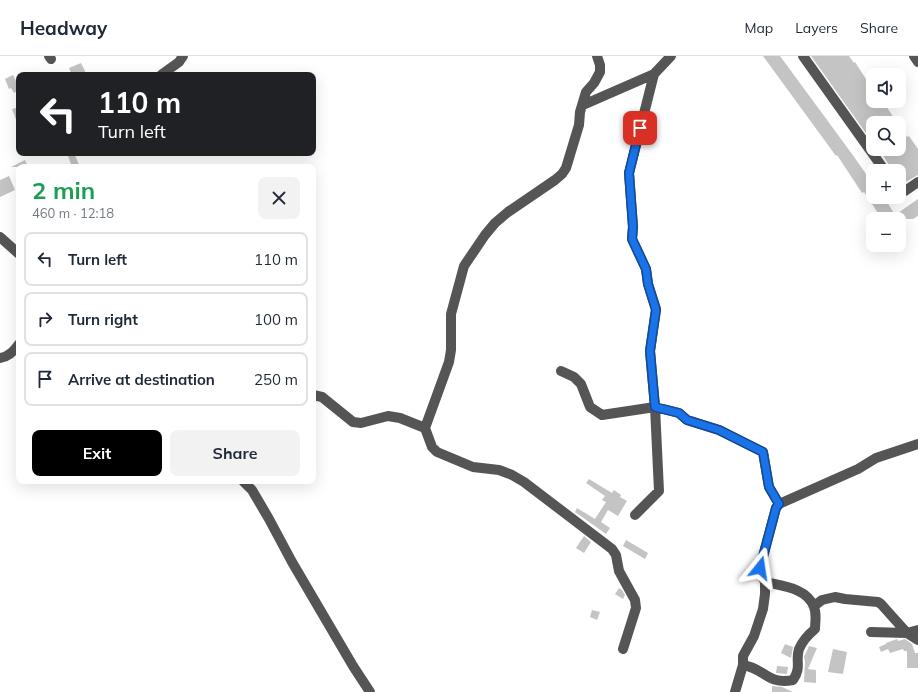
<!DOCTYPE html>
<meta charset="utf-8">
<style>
:root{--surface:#fff;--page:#f2f2f3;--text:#1f2937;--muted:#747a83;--line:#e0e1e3;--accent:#000}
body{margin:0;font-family:Mulish,sans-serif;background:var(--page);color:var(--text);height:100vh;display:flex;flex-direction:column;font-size:15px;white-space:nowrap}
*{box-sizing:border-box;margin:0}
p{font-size:13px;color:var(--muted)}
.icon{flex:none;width:22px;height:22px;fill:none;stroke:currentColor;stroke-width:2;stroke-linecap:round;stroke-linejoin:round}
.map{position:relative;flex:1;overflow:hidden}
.side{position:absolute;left:16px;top:108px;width:300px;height:320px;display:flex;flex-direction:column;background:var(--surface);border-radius:8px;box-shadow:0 4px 16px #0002}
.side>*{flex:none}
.banner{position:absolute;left:16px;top:16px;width:300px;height:84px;border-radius:8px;box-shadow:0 4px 16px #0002;background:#202124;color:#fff;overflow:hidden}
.controls{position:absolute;left:866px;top:12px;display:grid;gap:8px}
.controls a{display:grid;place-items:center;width:40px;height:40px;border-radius:8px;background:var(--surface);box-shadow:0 4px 16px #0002;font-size:20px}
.pin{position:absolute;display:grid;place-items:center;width:34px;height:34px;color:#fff;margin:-17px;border-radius:8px;box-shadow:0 2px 6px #0006}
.me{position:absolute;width:44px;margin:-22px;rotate:15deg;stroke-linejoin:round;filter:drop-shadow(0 0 3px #0008)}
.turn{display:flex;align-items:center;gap:14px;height:84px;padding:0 16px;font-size:18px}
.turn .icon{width:52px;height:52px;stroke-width:2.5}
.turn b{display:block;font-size:28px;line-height:34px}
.round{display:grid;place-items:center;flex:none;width:42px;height:42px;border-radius:8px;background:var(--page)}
.head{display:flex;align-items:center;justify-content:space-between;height:68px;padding:0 16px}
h1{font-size:24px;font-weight:700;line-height:30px;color:#1e9e55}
.button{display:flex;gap:8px;margin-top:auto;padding:8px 16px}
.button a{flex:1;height:46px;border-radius:8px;background:var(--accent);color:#fff;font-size:16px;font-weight:700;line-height:46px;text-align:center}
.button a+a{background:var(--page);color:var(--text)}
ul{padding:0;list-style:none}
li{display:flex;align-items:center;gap:12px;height:54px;margin:0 8px 6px;padding:0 8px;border:2px solid var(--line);border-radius:8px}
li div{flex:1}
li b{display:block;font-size:15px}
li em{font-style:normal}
header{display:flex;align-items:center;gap:24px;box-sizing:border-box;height:56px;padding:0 20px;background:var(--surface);border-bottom:1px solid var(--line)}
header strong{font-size:19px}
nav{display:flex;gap:22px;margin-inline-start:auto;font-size:14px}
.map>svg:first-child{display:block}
</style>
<header>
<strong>Headway</strong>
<nav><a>Map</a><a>Layers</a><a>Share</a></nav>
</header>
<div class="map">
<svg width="918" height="636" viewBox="0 0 918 636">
<rect width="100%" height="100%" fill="#fff"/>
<path fill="#c4c4c4" d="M763,0H780L852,98L873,128V141H884L895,159L918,143V160L913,163H903L899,166V163H882L864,136L862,137L837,99L836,100Z
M811,0H849L854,7L855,6L873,34V45H883L897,67H873V87Z
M81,7L87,19H72L69,12Z
M13,19L19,31V34L14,37L11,32L9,33L5,23Z
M19,51V69H18L12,53Z
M899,69L907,81L909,80L918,93V119L904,127L899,125V115H893L882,98L890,93H899Z
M67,97H74L80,111H72Z
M25,104L28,111H11Z
M9,120L15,134L0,141V124Z
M589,423L612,437L614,434L621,439L620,441L627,445L618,460L608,454L601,466L610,472L606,478L575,456L577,452L595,463L606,446L602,444L605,440L586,427Z
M584,480L591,486L584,497L576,492Z
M626,484L648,497L645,503L623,490Z
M619,532L622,534L625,539L623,543L615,538Z
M592,554L600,556L597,564L590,561Z
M897,583L898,585L905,583L912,588L915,597H918V612H907V595H904L903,593L890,597L888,593L881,596L879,591L886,588V587Z
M785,588L793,591L791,602L781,597Z
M809,590L817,592L808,613L816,614V627L804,626L805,605L804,601Z
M833,593L847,596L843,618L828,616Z
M777,610L788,611L787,618L776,617Z
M772,630L782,631L793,636H772Z"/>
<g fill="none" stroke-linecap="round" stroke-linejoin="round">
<path stroke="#555" stroke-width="10" d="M49,0L51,3
M597,0L600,9V16L594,27L586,36L580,56L579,69L566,112L562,118L555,124L508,156L495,167L485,179L464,210L451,258V294L449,306L425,372L432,391L437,396L473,411L499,414L512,419L524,426L612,493L616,499L619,515L635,544L636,552L623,593
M803,0L885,115
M914,0L918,6
M161,19L179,6L183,0
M583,49L654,18
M899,132L905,135L918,126
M0,181L19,198
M0,302C8,301 15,294 19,288
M561,315L574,321L581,328L590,351L602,359L655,351L679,357L687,364L719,374L763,396L769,431L779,448
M313,339L322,341L353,366L361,367L388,360L400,362L425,372
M243,425L252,434L269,463L292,506L353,610L370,636
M635,459L659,435L655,351L650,295L656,253L648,228L646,213L632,183L633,171L629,117L654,18L671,0
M814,550L822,544L835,541L845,543L878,546L881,548L907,577L918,584
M871,576L907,577L918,574
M743,609C766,613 767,629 793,624C802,611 795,605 799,593C802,586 809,578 815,573C815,566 817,558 814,551C807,532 782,530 765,526
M735,636L743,609V600L754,580L763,553L765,538V526L761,518L760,512L776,452L779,448L858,413L876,402L918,388"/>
</g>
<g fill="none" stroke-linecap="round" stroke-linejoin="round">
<g stroke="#114b97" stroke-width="10">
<path id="route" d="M640,72L629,117L633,171L632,183L646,213L648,228L656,254L650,295L655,351L679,357L687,364L719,374L763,396L769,431L779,448L776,452L760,512"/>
</g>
<use href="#route" stroke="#1a73e8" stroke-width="7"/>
</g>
</svg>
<div class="controls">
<a><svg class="icon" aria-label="sound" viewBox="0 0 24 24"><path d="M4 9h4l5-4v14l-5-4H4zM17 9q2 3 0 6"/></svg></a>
<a><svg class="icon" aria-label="search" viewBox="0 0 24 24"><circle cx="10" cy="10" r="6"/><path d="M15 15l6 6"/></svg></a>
<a>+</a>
<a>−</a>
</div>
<div class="pin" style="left:640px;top:72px;background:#d93025"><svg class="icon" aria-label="arrive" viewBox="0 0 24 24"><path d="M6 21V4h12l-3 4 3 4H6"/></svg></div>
<svg class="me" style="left:760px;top:512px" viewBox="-20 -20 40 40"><path d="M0-17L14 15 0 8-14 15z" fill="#1a73e8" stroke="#fff" stroke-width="4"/></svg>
<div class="banner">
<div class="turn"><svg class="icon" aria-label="left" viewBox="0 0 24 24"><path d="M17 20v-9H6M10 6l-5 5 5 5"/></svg><div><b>110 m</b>Turn left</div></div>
</div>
<section class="side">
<div class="head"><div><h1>2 min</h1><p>460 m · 12:18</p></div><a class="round"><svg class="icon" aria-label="close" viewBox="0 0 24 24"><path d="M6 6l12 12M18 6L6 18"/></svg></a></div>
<ul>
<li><svg class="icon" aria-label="left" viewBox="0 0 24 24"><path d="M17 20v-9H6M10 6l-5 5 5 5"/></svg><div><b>Turn left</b></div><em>110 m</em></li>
<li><svg class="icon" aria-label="right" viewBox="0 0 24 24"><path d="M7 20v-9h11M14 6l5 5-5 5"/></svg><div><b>Turn right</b></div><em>100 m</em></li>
<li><svg class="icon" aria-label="arrive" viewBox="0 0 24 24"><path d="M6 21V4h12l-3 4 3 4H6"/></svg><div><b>Arrive at destination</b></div><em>250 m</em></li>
</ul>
<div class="button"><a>Exit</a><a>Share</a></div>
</section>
</div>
